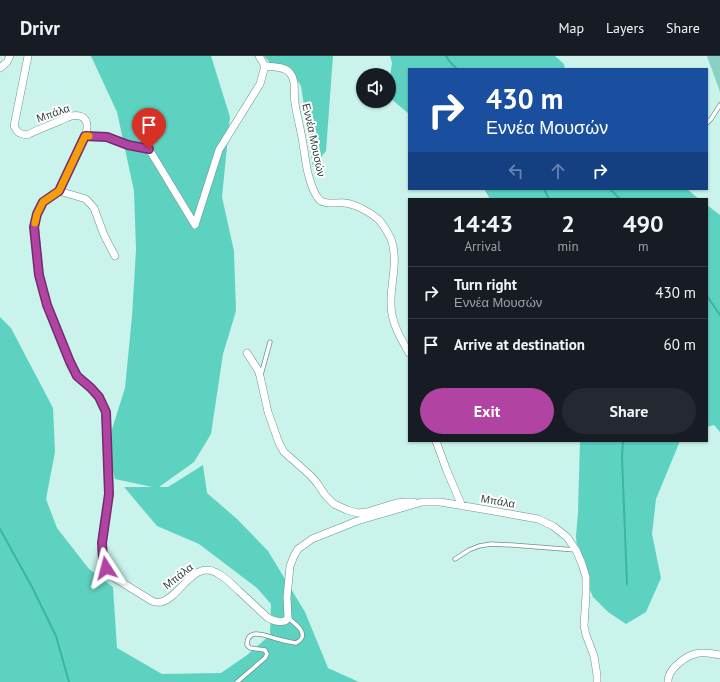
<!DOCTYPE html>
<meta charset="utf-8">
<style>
:root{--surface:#171b24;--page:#242831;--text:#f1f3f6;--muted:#9ea1a6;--line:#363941;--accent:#b144a3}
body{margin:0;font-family:"PT Sans",sans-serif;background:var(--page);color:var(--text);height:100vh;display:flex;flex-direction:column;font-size:15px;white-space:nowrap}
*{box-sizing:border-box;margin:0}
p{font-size:13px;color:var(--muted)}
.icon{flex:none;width:22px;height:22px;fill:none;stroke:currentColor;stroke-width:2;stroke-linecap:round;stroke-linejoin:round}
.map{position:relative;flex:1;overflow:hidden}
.side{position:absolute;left:408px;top:142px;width:300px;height:244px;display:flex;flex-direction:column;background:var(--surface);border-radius:0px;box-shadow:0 1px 3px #0004}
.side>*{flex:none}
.top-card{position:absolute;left:408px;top:12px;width:300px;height:122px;border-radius:0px;box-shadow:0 1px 3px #0004;background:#1a4fa0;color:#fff;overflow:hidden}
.tools{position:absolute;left:356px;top:12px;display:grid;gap:8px}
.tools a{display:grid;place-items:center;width:40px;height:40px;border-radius:50%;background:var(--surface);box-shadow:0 1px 3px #0004;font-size:20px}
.pin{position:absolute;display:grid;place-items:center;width:34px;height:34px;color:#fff;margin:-41px -17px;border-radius:50% 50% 50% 0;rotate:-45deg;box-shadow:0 0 4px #0007}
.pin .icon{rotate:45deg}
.me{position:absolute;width:44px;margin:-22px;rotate:351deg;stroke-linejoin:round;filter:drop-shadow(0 0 3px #0008)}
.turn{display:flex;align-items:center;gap:14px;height:84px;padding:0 12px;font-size:18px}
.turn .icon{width:52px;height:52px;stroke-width:2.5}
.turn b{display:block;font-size:28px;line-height:34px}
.lanes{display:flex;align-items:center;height:38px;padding:0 12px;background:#0003;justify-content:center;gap:20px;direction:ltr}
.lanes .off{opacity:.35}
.eta{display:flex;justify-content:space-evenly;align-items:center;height:68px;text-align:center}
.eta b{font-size:24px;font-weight:700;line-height:28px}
.primary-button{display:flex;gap:8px;margin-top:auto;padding:8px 12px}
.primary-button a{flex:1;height:46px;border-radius:24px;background:var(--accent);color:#fff;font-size:16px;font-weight:700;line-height:46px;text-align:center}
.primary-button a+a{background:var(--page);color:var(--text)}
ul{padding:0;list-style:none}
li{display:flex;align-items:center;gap:12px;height:52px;padding:0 12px;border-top:1px solid var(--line)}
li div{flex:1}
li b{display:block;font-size:15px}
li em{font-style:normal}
header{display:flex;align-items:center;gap:24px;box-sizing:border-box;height:56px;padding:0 20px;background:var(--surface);border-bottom:1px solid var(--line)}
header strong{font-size:19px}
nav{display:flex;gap:22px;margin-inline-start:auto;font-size:14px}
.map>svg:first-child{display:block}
</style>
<header>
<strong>Drivr</strong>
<nav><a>Map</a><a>Layers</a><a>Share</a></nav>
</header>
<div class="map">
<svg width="720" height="626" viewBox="0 0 720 626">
<rect width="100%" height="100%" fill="#caf3eb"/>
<path fill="#8bd0c4" d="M707,0H720V36Z"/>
<path fill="#5ed2c1" d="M91,0H211L230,61L222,141L234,195L236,255L223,298L211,378L194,406L159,431H168L203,409L207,437L237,463L268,495L305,556L328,612L359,626H0V261L11,272L53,352L55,396L46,443L57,472L89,513L113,531L117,592L162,618L221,617L247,599L270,579L271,548L257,532L199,488L157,470L124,431H152L115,423L107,389L125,332L132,260L136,194L134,135L117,56Z
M264,0H333L326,95L313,111L301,30L288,10L271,8Z
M390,0H555L564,8L565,13H409V58L389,41V26L392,7Z
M484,133H687L699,143H490Z
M707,149L720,159V376L714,369L707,371Z
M580,385H680L656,443L652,478L661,522L646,556L626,568L608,556L593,541L578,506L576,480L578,456Z"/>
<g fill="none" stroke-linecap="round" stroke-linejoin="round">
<path stroke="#3bb4a4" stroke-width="2" d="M446,0L450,6L457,13
M544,133L549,143
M610,133L620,143
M707,240L720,259
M623,385L622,401L627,528
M0,473L32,531L56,580L69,626"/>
<g stroke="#6d938c" stroke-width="5">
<path id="service" d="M707,67L711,63L720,49
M261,319L270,286
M455,503L469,494L479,490L491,488L512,489L576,494
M237,626L265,602L267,598L265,594L250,592L247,589C247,572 264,579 274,582C281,584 289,586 296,587C311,579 296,568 288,562"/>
</g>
<g stroke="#6d938c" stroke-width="8">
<path id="minor" d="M28,0L14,70C17,76 19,78 27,79C37,74 48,70 59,65C63,64 67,61 71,60C86,57 90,67 85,80L59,135L43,146L37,158L35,171L39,219L47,249L70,306L77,320L91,332L99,341L106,356L109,438L102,487L103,503L106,511L110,519L152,545C155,546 158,547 161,546C180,542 193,503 217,517C225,521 232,528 239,535C249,544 258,553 268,562C274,565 279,567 285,565L288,562L287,541L290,510L294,500L298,493L312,483L357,465L422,446H440L482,453L538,463L553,470L567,481L576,494L582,508L586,521V539L584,570L586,579L594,600L597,619V626
M259,0L265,10
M0,12L7,6L10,0
M85,80L107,81L128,89L149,93L195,169L219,94L260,28L265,10C273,11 285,10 290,17C297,26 293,37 295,47C297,61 301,74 303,88C305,99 306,111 309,121C311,128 315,141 321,145C328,149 338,146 345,147C356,148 373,158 380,165C385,171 388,177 391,183C399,205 390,227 391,249C391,266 401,283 409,297
M59,135L86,143L94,152L104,179L115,200
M247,297L258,314L260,320L268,356L279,387L284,396L310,419L317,427L325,439L334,448L347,454L358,457L367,456L396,447L406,446H414
M436,385L447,415L462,450
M668,626C668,624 668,622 669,620C672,611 686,600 695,598C703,595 712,598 720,599"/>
</g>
<use href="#service" stroke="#fff" stroke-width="3.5"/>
<use href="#minor" stroke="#fff" stroke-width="7"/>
</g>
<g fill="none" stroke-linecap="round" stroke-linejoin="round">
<g stroke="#732c6a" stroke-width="10">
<path id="route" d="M106,512L103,503L102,487L109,438L106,356L99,341L91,332L77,320L70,306L47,249L39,219L34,171L37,158L43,146L59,135L85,80L107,81L128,89L149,93"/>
</g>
<use href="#route" stroke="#b144a3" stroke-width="7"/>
<path stroke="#f59e0b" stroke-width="7" d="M35,167L37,158L43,146L59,135L85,80H89"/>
</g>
<g text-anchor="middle" stroke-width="4" stroke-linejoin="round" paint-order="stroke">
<g font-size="11" fill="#30403d" stroke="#fff">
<text transform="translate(53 57) rotate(-19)" y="4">Μπάλα</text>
<text transform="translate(314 84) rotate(78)" y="4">Εννέα Μουσών</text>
<text transform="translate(498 445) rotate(10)" y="4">Μπάλα</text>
<text transform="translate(178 520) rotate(-38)" y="4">Μπάλα</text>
</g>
</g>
</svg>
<div class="tools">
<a><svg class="icon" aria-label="sound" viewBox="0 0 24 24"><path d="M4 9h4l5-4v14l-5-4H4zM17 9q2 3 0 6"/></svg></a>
</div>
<div class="pin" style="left:149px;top:93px;background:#d93025"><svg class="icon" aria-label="arrive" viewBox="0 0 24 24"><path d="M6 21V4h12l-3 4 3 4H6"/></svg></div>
<svg class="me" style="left:106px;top:512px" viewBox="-20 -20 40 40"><path d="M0-17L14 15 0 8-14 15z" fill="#b144a3" stroke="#fff" stroke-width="4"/></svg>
<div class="top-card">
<div class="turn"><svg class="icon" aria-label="right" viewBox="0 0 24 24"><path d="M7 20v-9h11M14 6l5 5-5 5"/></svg><div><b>430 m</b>Εννέα Μουσών</div></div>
<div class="lanes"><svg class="icon off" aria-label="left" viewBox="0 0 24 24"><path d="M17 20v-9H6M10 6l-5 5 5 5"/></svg><svg class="icon off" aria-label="ahead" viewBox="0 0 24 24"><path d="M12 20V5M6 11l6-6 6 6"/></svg><svg class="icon" aria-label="right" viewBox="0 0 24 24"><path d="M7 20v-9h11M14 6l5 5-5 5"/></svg></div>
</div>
<section class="side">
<div class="eta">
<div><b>14:43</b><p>Arrival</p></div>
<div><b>2</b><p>min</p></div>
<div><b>490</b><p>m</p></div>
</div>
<ul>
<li><svg class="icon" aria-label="right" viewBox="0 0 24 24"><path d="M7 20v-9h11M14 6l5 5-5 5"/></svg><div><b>Turn right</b><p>Εννέα Μουσών</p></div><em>430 m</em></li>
<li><svg class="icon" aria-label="arrive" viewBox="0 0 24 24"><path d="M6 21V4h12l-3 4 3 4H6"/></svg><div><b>Arrive at destination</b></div><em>60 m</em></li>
</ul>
<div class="primary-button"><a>Exit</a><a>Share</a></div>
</section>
</div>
